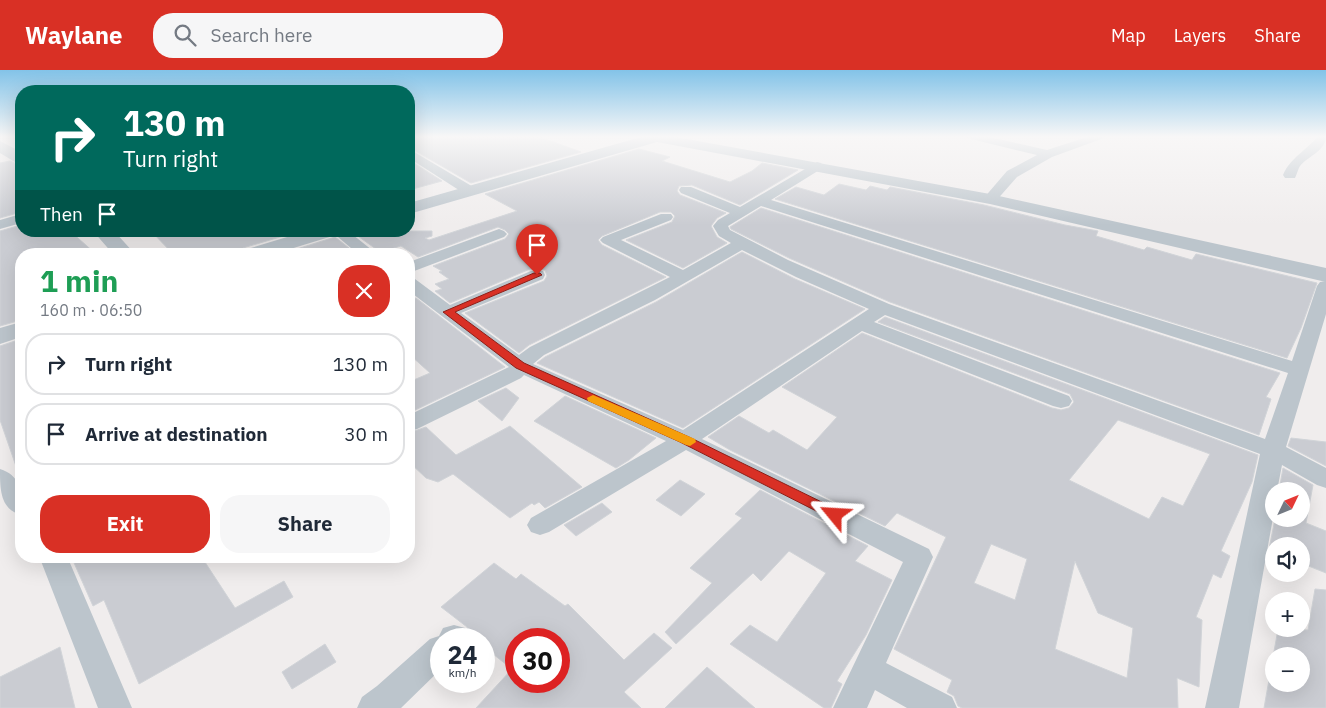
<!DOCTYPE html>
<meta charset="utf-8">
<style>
:root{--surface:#fff;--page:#f6f6f7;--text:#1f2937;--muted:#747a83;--line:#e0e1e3;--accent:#d93025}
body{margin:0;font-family:"IBM Plex Sans",sans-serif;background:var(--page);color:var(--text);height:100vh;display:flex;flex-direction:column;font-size:19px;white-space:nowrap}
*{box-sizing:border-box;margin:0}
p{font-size:16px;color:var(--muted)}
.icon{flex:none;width:28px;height:28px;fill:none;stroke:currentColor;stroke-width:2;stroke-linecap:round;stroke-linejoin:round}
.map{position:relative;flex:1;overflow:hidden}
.details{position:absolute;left:15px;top:178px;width:400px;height:315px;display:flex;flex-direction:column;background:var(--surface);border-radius:20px;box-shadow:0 5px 20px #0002}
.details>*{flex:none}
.hud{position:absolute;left:15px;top:15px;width:400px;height:152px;border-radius:20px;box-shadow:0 5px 20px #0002;background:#00695c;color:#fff;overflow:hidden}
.needle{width:32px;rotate:47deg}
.buttons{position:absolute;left:1265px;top:412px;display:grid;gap:10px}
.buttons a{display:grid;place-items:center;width:45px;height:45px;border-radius:50%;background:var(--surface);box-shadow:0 5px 20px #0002;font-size:25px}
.speed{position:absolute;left:430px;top:558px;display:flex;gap:10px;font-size:25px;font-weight:700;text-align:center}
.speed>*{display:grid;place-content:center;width:65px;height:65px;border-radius:50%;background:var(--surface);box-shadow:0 5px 20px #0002;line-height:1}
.speed small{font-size:12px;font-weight:400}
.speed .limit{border:8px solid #d22;background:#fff;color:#111}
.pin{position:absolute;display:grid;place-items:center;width:42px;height:42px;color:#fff;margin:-51px -21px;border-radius:50% 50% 50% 0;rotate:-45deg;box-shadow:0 0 5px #0007}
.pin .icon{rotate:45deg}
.me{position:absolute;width:55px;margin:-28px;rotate:297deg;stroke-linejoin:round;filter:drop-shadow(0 0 4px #0008)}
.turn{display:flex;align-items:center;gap:18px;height:105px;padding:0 25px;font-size:22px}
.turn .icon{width:65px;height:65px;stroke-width:2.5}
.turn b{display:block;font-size:35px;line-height:42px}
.then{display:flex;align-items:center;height:48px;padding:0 25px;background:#0003;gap:10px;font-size:19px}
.round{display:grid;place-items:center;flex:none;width:52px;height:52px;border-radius:20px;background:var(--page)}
.overview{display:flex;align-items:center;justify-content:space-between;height:85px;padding:0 25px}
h1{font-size:30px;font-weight:700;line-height:38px;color:#1e9e55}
.primary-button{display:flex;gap:10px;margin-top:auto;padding:10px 25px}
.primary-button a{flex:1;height:58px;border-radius:20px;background:var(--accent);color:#fff;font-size:20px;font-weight:700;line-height:58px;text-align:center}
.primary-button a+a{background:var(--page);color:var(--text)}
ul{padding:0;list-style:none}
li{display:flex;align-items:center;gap:15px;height:62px;margin:0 10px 8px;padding:0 15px;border:2px solid var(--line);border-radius:20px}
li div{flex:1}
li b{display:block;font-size:19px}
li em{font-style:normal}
header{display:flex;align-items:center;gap:30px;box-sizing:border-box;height:70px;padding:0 25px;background:var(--accent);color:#fff}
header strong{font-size:24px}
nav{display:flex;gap:28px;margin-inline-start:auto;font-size:18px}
.search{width:350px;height:45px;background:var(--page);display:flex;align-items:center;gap:12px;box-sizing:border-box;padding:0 18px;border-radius:20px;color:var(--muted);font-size:19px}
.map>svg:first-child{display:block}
</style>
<header>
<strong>Waylane</strong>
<div class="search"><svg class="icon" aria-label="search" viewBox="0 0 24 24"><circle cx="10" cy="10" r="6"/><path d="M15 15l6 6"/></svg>Search here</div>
<nav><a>Map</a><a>Layers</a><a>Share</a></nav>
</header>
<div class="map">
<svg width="1326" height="638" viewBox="0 0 1326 638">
<rect width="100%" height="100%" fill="#f0eded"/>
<path fill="#caccd2" stroke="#d1d4d8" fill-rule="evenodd" d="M409,66H537L581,82L471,113L409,77Z
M639,79L670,87L662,91L730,112L752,101L762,93L798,100L740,135L692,115L679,116L677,121L680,125L726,143L717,148L711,156L717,167L727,173L683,198L626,170L672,152L675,146L671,142H660L602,166L598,170L602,175L666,207L529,275L519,283L465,243L544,211L547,206L545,200L530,199L450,233L435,221L442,219L435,214L449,209L439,202L442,201L433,196L505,169L509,164L505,160L498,157L418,187L401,176L380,182L351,161H432V166L425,168L429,170L517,141L485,124Z
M409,90L442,111L409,120Z
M10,91L21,96V142L0,148V93Z
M839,114L866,120L870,116L887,120L890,117L984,135L1065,155L1098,161L1096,166L1144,180L1147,177L1192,190L1196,184L1317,213L1301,258L1287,288L775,129L796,117L824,125Z
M761,138L1280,303L1266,327L1271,329L1259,365L890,232L789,188L731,159L730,157Z
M21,155V161H70L96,184H21V250L0,256V161Z
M151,161H300L243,178L239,184H173Z
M335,167L349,178L331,184H281Z
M742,182L795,209L865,239L683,358L537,293L545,287L656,232Z
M416,228L505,297L409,343V312L430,303L409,284V231Z
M885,247L1258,385L1252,412L1221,481L1230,486L1221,508L1213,504L1196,547L1202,550L1199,617L1177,608L1178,638H962L958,636L954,626L947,622L952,610L894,579L946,467L897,443L885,456L730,380L708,367L739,346L769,363L773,360L807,380L837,347L782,317L862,263L1052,338L1061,340L1069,338L1074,332L1070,324L878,252ZM1118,350L1210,384L1183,436L1162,427L1149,449L1069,410ZM991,474L1027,489L1015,530L974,513ZM1075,491L1098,543L1133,558L1127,608L1055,579Z
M21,269V401L18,402L0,350V276Z
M506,318L519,328L502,351L478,331Z
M565,326L656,368L629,390L616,398L534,351Z
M510,356L582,417L545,438L539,432L534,435L532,433L510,448L453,404L438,412L426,408L409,392V363L426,357L456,385Z
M1291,368L1326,372V396L1288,376Z
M1283,398L1313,415L1306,453L1326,461V503L1301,493V476H1274V481L1269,479L1275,449H1301V421H1279Z
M680,410L705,424L681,446L656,430Z
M760,420L868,476L855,491L892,510L866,565L837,611L842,614L831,638H824L730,574L750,555L777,572L826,503L789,481L761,511L753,503L676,574L665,562L712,513L690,498L742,448L735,444Z
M602,433L612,442L576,466L564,455Z
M71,486H201L235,538L284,511L293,527L139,614L104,530L93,536Z
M494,493L516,509L521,504L565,536L568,534L624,590L654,563L672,578L624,622L641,638H476L512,599L484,577V569H474L470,566L467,557L441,537ZM516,569H559V611H516Z
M1315,519L1326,520V638H1264L1278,559L1308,560ZM1274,586H1301V614H1274Z
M325,574L336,592L292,619L282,602Z
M60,577L75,638H0V607Z
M707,597L755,638H665Z"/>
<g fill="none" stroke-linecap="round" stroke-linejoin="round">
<path fill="#bcc5cc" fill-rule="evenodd" d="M965,66H985L1047,80L1090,66H1106L1104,68L1052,87L1017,107L995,132L990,133L983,129L1007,101L1037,85L967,68Z
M1318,66H1326C1326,81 1308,86 1300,96C1298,99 1297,104 1295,108H1285L1283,105C1290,88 1307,80 1318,66Z
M409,79L475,118L477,121L475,124H465L409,88Z
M817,92L821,93L823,96L821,99L771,130L1292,291L1317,216L1320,212L1326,211V244L1286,377L1326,398V418L1317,415L1282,395L1277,421H1274V442L1239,638H1205L1260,384L885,245L874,252L1069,326L1072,331L1069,336L1061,338L1053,336L862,261L702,369L929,479L933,487L886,593L952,627L957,638H907L875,620L867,638H833L903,492L686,380L549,462L540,465L531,462L527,455L531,448L666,371L524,305L521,308L417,359L409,361V345L509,297L409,221V208L415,209L450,235L531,201H543L545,205L543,209L461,243L519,285L530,277L670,207L603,173L600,170L603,167L661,144H671L673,147L671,150L621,170L683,200L731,173L719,166L713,156L718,150L730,143L681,123L679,120L681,117H691L740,137ZM761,136L1288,303L1265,369L889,234L788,190L730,160L728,156ZM742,180L796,207L869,239L683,360L533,294L544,285L655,230Z
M21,144V153L0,159V150Z
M499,159L504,161L507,164L504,167L409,203V192Z
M331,161H348L377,184H358Z
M0,399C23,406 21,425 21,445C0,439 0,419 0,399Z
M39,486H67L132,638H98Z
M454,555L465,558L469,569H441V599L401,638H357L362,627L377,616L430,569L439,566L443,558Z"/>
<path fill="#bcc5cc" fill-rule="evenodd" d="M640,66H670L990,124L1326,198V212L990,134L657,72L409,144V133L641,67Z
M0,71L21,82V94L15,92L0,83Z
M93,161H114L135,184H113Z
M307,161H339L336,165L274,184H241L244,180Z
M21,252V267L0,274V258Z"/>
</g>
<linearGradient id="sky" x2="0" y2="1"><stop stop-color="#83c3e8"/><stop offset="0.43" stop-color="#f8f7f7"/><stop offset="1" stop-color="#f8f7f7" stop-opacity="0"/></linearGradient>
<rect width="1326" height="155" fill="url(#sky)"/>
<path fill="#d93025" stroke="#8d1f18" d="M534,203H540L542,205L455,242L524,293L689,367L840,441L842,445L840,448L835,450L830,448L680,372L516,298L443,242Z"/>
<path fill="#f59e0b" d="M593,325L695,369L696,372L690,376L686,375L588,331L587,328Z"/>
</svg>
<div class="buttons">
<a><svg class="needle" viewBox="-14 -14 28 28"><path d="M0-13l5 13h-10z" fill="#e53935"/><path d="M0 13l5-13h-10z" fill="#747a83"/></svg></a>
<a><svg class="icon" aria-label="sound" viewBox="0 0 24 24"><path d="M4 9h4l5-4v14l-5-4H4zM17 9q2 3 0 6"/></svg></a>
<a>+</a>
<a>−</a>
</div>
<div class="speed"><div>24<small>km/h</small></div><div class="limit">30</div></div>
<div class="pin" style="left:537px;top:205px;background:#d93025"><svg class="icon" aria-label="arrive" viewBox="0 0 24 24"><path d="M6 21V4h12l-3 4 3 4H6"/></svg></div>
<svg class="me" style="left:835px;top:445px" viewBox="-20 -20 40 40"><path d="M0-17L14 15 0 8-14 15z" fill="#d93025" stroke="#fff" stroke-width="4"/></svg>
<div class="hud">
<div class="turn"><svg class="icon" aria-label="right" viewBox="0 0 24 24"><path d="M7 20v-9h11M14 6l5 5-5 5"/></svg><div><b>130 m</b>Turn right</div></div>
<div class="then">Then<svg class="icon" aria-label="arrive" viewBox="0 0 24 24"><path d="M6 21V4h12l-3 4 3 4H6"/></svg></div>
</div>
<section class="details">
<div class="overview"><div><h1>1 min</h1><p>160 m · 06:50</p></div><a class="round" style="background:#d93025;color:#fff"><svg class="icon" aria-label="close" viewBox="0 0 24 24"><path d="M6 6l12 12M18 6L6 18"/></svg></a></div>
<ul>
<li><svg class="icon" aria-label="right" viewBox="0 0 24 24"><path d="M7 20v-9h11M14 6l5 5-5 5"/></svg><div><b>Turn right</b></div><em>130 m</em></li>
<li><svg class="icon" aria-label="arrive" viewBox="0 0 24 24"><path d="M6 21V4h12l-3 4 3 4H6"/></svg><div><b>Arrive at destination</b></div><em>30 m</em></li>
</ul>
<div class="primary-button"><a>Exit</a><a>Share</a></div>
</section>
</div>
